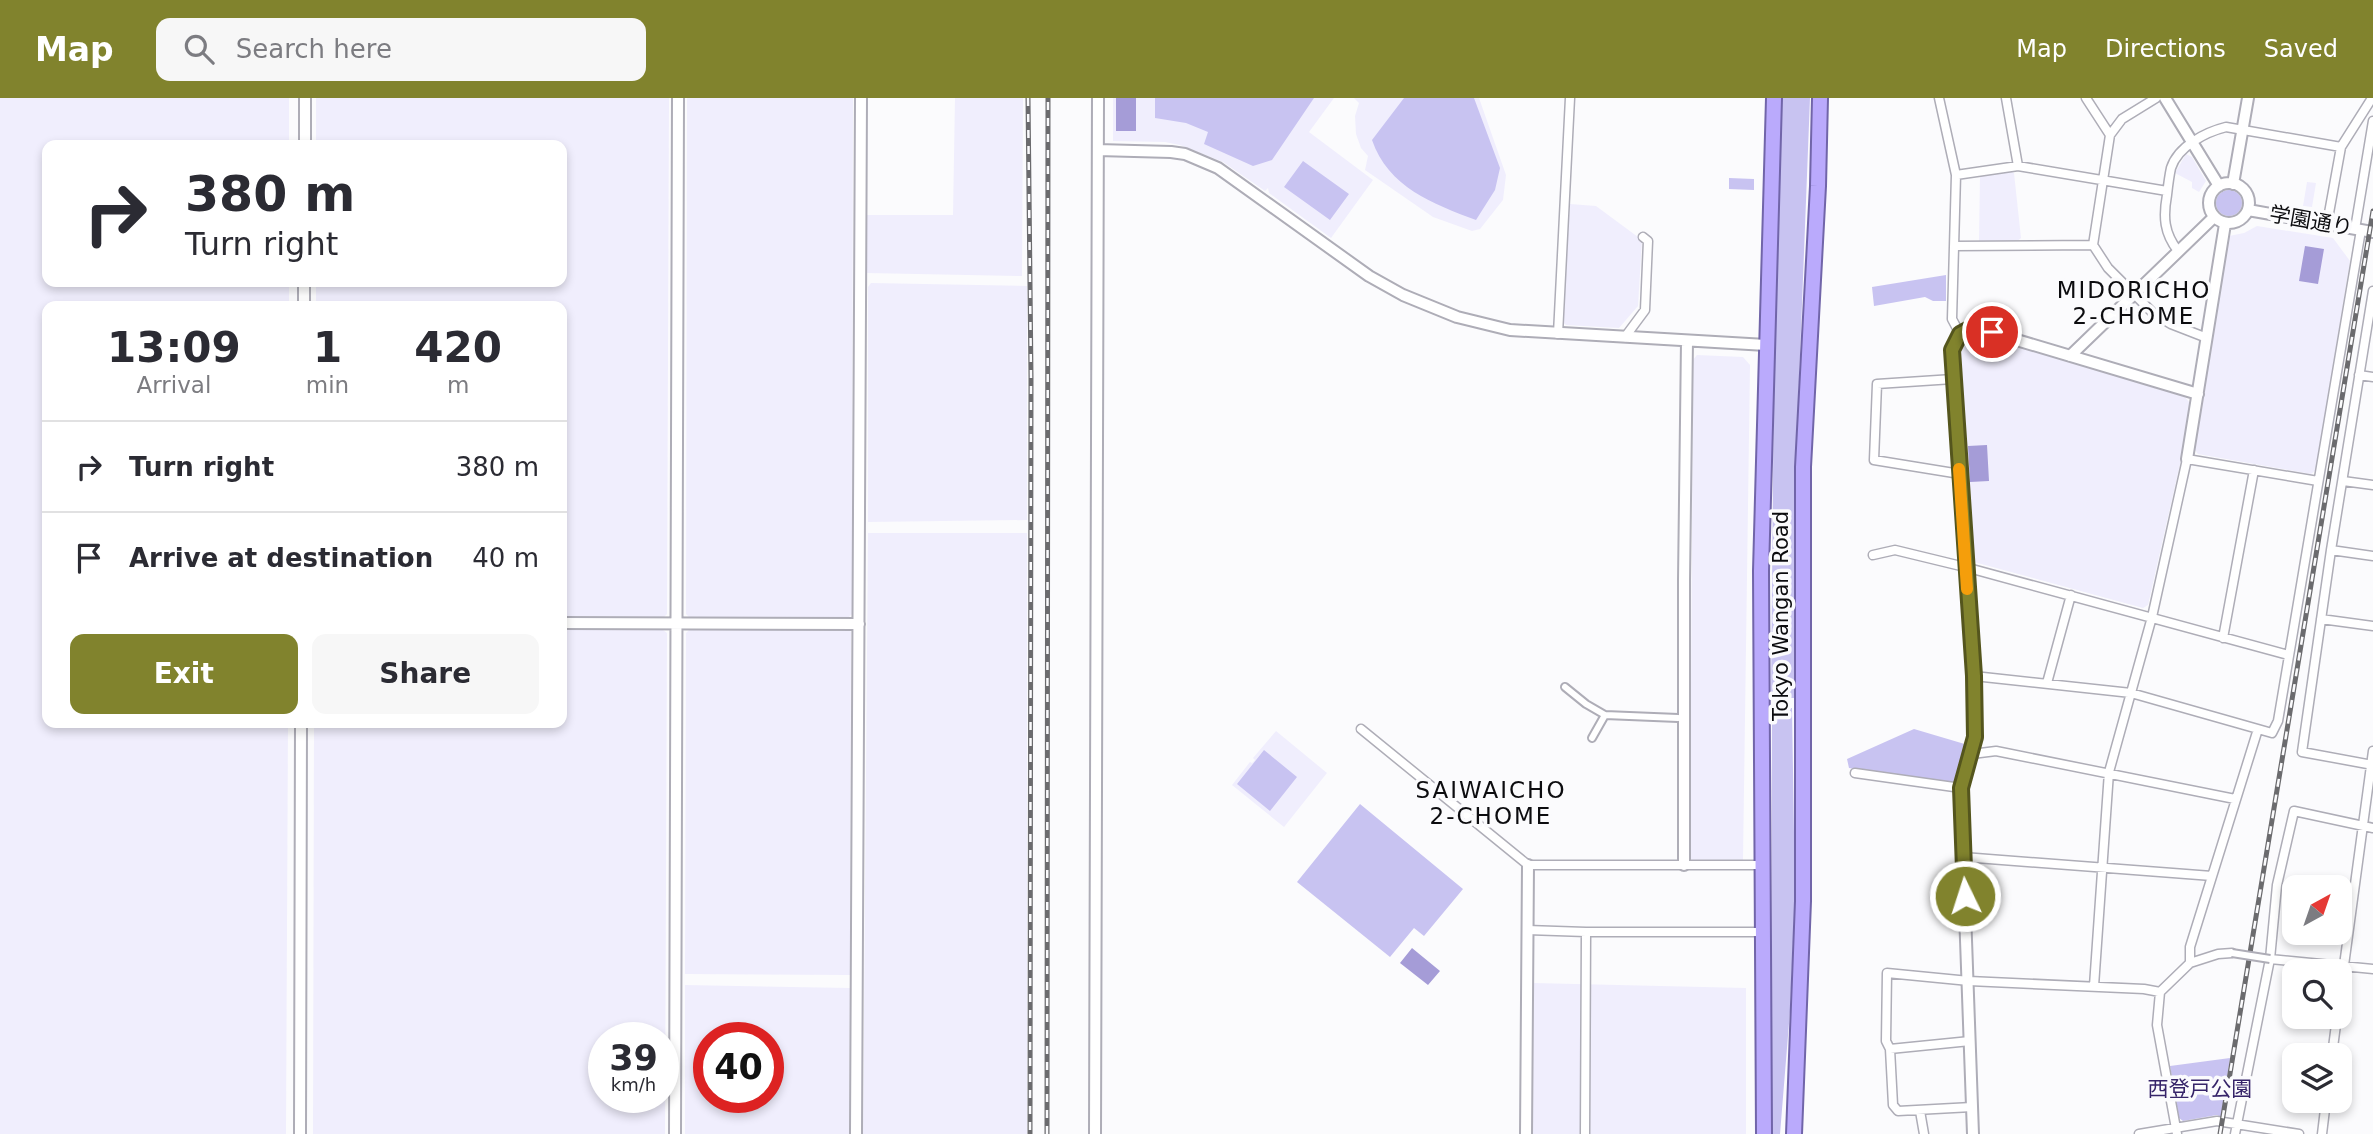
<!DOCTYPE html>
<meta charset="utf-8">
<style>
:root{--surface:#fff;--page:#f7f7f7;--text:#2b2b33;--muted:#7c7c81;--line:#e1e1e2;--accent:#81832d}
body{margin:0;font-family:"DejaVu Sans","Noto Sans JP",sans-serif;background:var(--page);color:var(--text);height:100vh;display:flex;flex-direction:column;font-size:26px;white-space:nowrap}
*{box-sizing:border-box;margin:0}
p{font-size:23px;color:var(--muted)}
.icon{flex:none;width:38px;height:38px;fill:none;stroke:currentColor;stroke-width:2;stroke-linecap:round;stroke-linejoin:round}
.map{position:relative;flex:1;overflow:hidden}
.panel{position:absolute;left:42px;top:203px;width:525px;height:427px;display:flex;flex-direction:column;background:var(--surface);border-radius:14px;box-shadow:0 4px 10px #0003}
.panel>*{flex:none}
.banner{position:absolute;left:42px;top:42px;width:525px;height:147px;border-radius:14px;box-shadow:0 4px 10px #0003;background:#fff;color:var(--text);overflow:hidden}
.needle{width:46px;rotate:40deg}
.controls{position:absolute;left:2282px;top:777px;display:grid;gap:14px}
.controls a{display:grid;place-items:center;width:70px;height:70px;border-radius:14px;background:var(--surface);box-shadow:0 4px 10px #0003;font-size:35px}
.speed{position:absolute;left:588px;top:924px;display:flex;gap:14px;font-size:35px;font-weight:700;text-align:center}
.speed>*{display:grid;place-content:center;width:91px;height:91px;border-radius:50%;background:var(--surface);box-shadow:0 4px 10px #0003;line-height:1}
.speed small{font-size:18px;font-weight:400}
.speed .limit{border:10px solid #d22;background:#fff;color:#111}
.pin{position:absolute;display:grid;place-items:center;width:60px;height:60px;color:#fff;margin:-30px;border:4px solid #fff;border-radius:50%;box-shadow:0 2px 7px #0007}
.me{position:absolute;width:77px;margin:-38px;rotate:356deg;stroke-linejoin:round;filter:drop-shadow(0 0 5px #0008)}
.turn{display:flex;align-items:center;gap:24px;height:147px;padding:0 28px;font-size:32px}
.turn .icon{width:91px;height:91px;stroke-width:2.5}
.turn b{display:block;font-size:49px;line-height:60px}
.eta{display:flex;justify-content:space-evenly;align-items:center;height:119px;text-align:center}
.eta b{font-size:42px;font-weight:700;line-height:49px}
.cta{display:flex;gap:14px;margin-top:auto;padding:14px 28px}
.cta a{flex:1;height:80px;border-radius:14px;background:var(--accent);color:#fff;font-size:28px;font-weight:700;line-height:80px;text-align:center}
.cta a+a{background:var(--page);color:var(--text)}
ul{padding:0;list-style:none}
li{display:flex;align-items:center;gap:21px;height:91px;padding:0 28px;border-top:2px solid var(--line)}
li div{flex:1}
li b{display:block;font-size:26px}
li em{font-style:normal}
header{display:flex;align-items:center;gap:42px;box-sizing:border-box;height:98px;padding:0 35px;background:var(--accent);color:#fff}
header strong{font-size:33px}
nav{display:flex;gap:38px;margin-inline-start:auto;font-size:24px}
.search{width:490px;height:63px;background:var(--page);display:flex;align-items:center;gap:18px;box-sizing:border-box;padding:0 24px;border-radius:14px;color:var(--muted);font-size:26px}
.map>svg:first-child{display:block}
</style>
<header>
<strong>Map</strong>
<div class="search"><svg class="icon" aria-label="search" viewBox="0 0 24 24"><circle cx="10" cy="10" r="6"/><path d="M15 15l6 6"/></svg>Search here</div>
<nav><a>Map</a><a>Directions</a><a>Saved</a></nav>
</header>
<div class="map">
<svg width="2373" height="1036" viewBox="0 0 2373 1036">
<rect width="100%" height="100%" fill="#fbfbfd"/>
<path fill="#f0eefd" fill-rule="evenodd" d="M0,0H289V47H47V184H289V208H47V625H288L286,1036H0Z
M316,0H669L667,516L664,519L562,518V208H316V184H562V47H316Z
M687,0H853L852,516L849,519H689L686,516Z
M955,0H1023L1022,178L866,175V117H953Z
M1113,0H1334L1309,34L1373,82L1331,140L1269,95L1268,90L1265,93L1223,64L1180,47L1165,44L1113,43Z
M1354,0H1479L1506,77L1503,102L1480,131L1472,133L1433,119L1365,72L1368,58L1361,50L1356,36L1355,18L1359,5Z
M2186,56L2192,59L2206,83L2199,94L2192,90V84L2175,75Z
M2011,73L2014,75L2021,140L2016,144H1979L1980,78Z
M2307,84L2316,85L2312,109L2303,108Z
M1570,106L1596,108L1642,142L1638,208L1619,230L1566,227L1562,224Z
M2257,128L2333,140L2350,163L2316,372L2311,376L2198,356L2195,352L2229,138L2244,135Z
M871,185L1027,188V422L868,424V189Z
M1981,237L2185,299L2190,305L2183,353L2148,507L2143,510L1974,464L1970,460L1958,254L1964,244L1974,238Z
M1697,257L1743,259L1750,267L1743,762L1693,763L1690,761L1693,262Z
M868,435H1027V1036H863Z
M562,532H663L667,535L665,1036H313L314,625H562ZM604,940H663V999H604Z
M689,532H849L851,534L850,877L685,876L686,535Z
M1276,633L1327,675L1284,729L1232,687L1250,664L1252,665L1255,662L1253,660Z
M1533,885L1746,890V1036H1532Z
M685,887L850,890L849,1036H685ZM709,940H768V999H709Z"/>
<path fill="#c8c3f1" d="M1155,0H1314L1272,62L1253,68L1204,46L1208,34L1186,25L1155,20Z
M1404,0H1474L1500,70L1495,92L1476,122C1433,106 1388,89 1372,42Z
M1782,0H1810L1794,412V600H1771L1774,266Z
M1303,63L1349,96L1330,122L1284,89Z
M1729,80L1754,81V92L1729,91Z
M2216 105a13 13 0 1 1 26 0a13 13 0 1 1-26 0Z
M1946,177V203H1933L1925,199L1874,208L1872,189Z
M1772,610H1792L1795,797L1790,913L1780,1036H1771Z
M1914,631L1968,647L1958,683L1955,686L1849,670L1847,661Z
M1264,652L1297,679L1270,713L1237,686Z
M1360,706L1463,791L1424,838L1414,830L1390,859L1297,784Z
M2230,960L2221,1019L2217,1017L2183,1023L2179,1020L2170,968Z"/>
<path fill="#a59cd7" d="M1116,0H1136V33H1116Z
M2305,148L2324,151L2318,186L2299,183Z
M1987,347L1989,383L1970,384L1968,348Z
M1412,850L1440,873L1428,887L1400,865Z"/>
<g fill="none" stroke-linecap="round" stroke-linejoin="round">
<g stroke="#aeadb7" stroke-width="10">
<path id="pedestrian" d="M1565,589L1586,606L1605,617L1678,620
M1592,640L1605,617"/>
</g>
<g stroke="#aeadb7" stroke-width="11">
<path id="minor" d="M1939,0L1956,77L1952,221L1960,236
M2006,0L2018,68
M2086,0L2110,37
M2156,0L2122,21L2110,37L2093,147L2108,170L2154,216L2171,226L2207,240
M1956,77L2018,68L2167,93
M2327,126L2341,49L2372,0
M2355,131L2373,23
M1954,148L2093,147
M2178,153C2164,135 2163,119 2167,97C2168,88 2169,79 2171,70C2178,48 2206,34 2226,29L2341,49
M2373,193L2331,452L2302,654L2373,667
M1558,236L1570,0
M1625,239L1645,212L1648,143L1643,139
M2359,277L2373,279
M1953,281L1877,286L1874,362L1960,376
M2343,383L2373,387
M2331,452L2373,458
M1873,457L1895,452L1965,469L2288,557
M2321,521L2373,528
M2223,540L2254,372
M1974,578L2131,595L2272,635L2278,623L2361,132
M2047,585L2071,497
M1361,631L1528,767H1763
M1972,656L1996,653L2235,701
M1855,675L1961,690
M1963,759L2212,778
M1527,832L1586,834H1762
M2270,861L2373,871
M2190,865V849L2258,631
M2094,888L2109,674L2152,519L2187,361L2318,383
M2160,894L2157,927L2177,1036
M2340,897L2373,653
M1970,943L1890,951L1886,943L1887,875L1969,883L2144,891L2160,894L2190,865L2218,856L2232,855
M1890,951L1893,1007L1898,1013L1972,1009
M2332,957L2337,919
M1920,1013L1924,1036
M1585,1036L1586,834
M2139,1036L2217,1023L2299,1036
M2235,1036L2270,861L2277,787L2294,713L2373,730
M2322,1036L2326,1003"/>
</g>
<g stroke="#aeadb7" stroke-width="14">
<path id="tertiary" d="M2165,0L2219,88
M305,47V0
M1098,52L1171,54L1185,56L1218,70L1369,178L1403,197L1457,219L1510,232L1766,247
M2209 105a20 20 0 1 1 40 0a20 20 0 1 1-40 0Z
M2233,86L2248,0
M2248,112L2373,134
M304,208V184
M2070,258L2214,119
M2187,361L2225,126
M562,525L859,526
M1684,767V482L1687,243
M300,1036L301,625
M675,1036L678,0
M856,1036L861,0
M1095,1036L1098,0
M1526,1036L1528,767
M1973,1036L1961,703V690L1975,639L1974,578L1952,252L1960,236L1973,229L2198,296"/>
</g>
<g stroke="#7165a9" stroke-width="18">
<path id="trunk" d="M1764,1036L1761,473L1774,0
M1794,1036L1803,803V369L1818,88L1820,0"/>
</g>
<use href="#pedestrian" stroke="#fff" stroke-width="6"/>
<use href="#minor" stroke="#fff" stroke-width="8"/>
<use href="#tertiary" stroke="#fff" stroke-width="10"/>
<use href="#trunk" stroke="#baaafc" stroke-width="14"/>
<g stroke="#6b6b6e" stroke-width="5">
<path id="rail" d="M1028,0L1031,279L1030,1036
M1047,1036L1048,0
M2220,1036L2373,113"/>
</g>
<use href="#rail" stroke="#fbfbfd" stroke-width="2.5" stroke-dasharray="8" stroke-linecap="butt"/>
<g stroke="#aeadb7" stroke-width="10" stroke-linecap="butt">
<path id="pedestrian-bridge" d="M2232,855L2270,861"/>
</g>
<use href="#pedestrian-bridge" stroke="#fff" stroke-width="6"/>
</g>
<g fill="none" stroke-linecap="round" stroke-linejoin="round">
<g stroke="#54551d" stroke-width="18">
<path id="route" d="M1965,798L1961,690L1975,639L1974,578L1952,252L1960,236L1973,229L1992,234"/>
</g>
<use href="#route" stroke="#81832d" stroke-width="12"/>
<path stroke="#f59e0b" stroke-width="12" d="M1959,371L1967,491"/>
</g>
<g text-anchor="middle" stroke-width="7" stroke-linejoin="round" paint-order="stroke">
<g font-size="21" fill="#0c0c0f" stroke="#fbfbfd">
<text transform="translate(2311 123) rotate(10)" y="7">学園通り</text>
<text transform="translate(1781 518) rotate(-90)" y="7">Tokyo Wangan Road</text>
</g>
<g font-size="21" fill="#362469" stroke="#fbfbfd">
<text x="2200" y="998">西登戸公園</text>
</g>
<g font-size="23" letter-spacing="2" fill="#0c0c0f" stroke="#fbfbfd">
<text x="2134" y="200">MIDORICHO<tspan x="2134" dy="26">2-CHOME</tspan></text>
<text x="1491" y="700">SAIWAICHO<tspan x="1491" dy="26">2-CHOME</tspan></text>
</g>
</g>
</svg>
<div class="controls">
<a><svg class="needle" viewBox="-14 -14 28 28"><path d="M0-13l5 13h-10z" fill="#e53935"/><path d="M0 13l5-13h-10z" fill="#7c7c81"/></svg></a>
<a><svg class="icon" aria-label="search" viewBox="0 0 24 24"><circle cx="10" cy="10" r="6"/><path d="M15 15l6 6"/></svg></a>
<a><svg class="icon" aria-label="layers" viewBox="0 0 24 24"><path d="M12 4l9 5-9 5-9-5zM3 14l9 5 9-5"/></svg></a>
</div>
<div class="speed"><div>39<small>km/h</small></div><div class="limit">40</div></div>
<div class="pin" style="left:1992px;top:234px;background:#d93025"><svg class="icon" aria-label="arrive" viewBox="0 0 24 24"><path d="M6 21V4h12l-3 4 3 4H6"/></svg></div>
<svg class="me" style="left:1965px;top:798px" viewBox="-20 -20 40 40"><circle r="17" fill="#81832d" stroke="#fff" stroke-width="3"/><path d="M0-11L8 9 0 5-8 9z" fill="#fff"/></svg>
<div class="banner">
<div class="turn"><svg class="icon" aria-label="right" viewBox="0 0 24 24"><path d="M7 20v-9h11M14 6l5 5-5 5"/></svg><div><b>380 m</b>Turn right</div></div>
</div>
<section class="panel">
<div class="eta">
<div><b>13:09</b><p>Arrival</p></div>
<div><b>1</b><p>min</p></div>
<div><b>420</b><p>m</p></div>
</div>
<ul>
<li><svg class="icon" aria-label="right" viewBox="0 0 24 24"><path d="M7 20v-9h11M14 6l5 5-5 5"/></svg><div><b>Turn right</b></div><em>380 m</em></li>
<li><svg class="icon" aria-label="arrive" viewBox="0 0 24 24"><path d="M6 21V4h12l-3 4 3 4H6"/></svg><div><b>Arrive at destination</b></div><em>40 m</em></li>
</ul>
<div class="cta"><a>Exit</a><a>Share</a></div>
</section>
</div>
